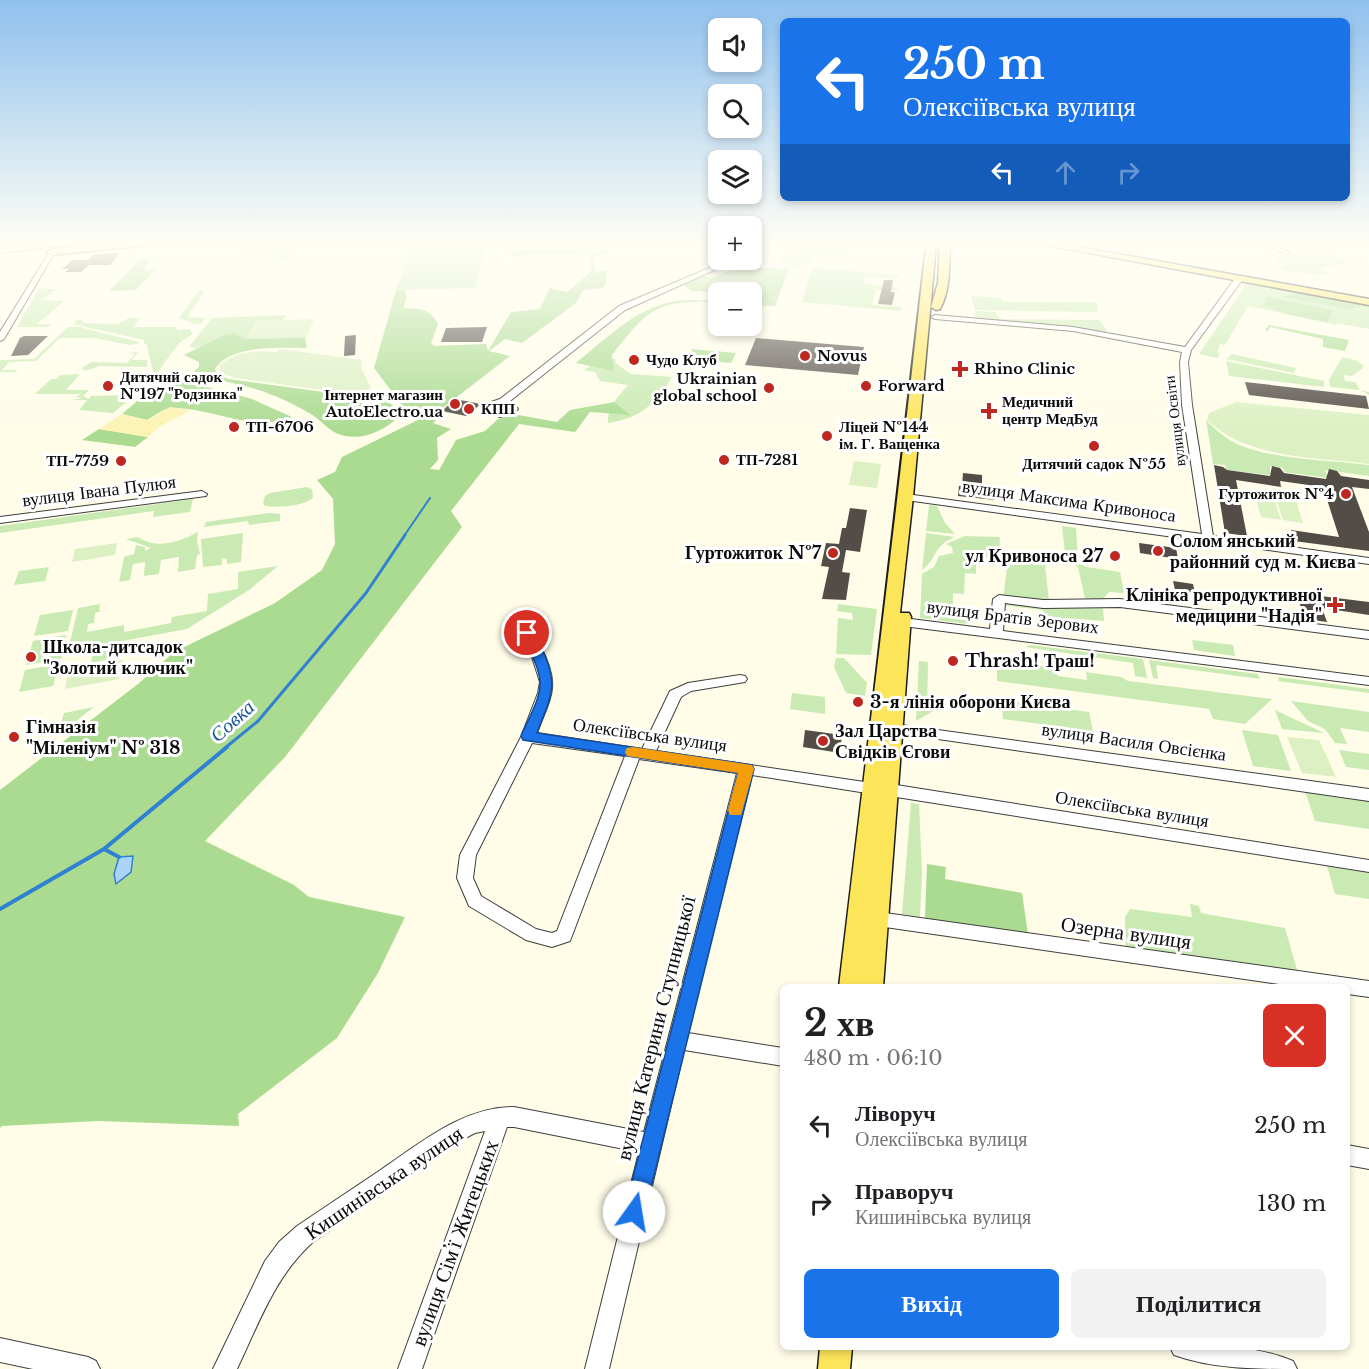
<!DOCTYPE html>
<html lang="uk">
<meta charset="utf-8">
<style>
:root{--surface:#fff;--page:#f2f2f2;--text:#202124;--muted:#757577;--accent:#1a73e8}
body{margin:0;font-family:"Libre Baskerville",serif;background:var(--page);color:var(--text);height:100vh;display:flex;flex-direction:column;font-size:22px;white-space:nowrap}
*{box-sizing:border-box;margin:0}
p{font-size:20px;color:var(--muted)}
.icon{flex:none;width:33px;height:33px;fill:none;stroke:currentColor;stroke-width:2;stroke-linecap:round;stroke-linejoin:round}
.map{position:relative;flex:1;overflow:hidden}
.details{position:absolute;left:780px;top:984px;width:570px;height:366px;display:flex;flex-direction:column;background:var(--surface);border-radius:9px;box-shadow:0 3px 9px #0003}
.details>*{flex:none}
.hud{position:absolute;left:780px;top:18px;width:570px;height:183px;border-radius:9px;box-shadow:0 3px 9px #0003;background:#1a73e8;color:#fff;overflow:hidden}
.buttons{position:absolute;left:708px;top:18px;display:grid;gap:12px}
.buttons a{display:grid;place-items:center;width:54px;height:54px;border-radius:9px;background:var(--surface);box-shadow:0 3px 9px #0003;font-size:30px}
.pin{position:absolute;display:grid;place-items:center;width:51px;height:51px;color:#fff;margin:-26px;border:3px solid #fff;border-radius:50%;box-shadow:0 2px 6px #0007}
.me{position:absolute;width:66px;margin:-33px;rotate:13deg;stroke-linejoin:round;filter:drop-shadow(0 0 4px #0008)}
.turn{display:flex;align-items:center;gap:21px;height:126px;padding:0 24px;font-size:27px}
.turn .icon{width:78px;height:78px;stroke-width:2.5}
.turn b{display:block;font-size:42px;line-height:51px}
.lanes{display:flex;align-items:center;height:57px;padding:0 24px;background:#0003;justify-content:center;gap:30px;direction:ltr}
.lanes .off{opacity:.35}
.round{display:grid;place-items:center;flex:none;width:63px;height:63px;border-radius:9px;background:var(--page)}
.headline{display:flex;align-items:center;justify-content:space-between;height:102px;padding:0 24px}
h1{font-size:36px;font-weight:800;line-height:45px}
.primary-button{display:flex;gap:12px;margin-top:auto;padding:12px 24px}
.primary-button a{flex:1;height:69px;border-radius:9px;background:var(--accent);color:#fff;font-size:24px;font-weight:800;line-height:69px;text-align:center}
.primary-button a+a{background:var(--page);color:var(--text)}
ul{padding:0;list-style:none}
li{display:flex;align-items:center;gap:18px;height:78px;padding:0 24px}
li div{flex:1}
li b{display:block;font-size:22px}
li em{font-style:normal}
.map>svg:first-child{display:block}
</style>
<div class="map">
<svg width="1369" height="1369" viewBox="0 0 1369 1369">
<rect width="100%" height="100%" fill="#fffde8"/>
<path fill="#c9eab2" d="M248,242H295L287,255H289L286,261H278L284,249L243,250L251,244Z
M414,242H487L475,288L396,290Z
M808,242L816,246H848L847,254H825L823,258L814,257L811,263L801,262V266L782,263L778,260L785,255H808L806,248L795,247Z
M1282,255H1335L1347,263L1316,268L1330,274L1315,275L1278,269L1286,264L1273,261Z
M812,268L899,275V279L865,277L864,284L898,287L897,291L876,289L872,305L901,307V311L802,302Z
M1247,283L1369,305V329L1337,323L1336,325L1248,306L1225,345L1220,344L1217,352L1220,354L1218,358L1199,354Z
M46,287L45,289H57L42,300L64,301L37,324H51L48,327H17L39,288Z
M199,290L205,291L187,317L205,318L202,323L194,324L179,318Z
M971,296L1001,298L1004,302H1097L1098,312L975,310Z
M975,311L995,312L1000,319L1099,320L1107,330L1106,334L976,319Z
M286,315L283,320L256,321L247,338L307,336L305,338L244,339L223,335L197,348L189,347L212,318Z
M129,318H140L134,327H175L178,330L189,329L193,334L179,343L157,373L153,372L147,345L144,343V340L73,324L77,320H83V323L117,324Z
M68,327H79L139,342L137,344L129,345L95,338H60L36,361L9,362L2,370H18L15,372H0V360L34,359Z
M138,352L132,360H147V367L100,366L85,371L82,368L91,362L127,363L135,354L128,353Z
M1232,354L1296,368L1294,373L1226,359Z
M1342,357L1355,360L1363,365V368L1352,376L1344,375L1345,381L1355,382L1360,390L1369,392V395L1360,390L1330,387L1329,380Z
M606,359H616L615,363L631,374L672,377C655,405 640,418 608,423C607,407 618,397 628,385L600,381L595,372L583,370Z
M1226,361L1324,381V387L1229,376Z
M80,374L66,390H89L83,396L89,399L91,396L135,395L113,413L79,410L87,400H72L83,398L76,397L81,394H35L51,379H56L60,375Z
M1206,420C1216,430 1226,439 1239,445C1277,460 1329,460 1369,465V476L1325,470L1328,478L1284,472L1283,468L1270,466V475L1226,470L1225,465L1213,464Z
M307,487L312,489L313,498C303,506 278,508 265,506L263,503L265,496L270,493Z
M193,499L190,512L153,517L154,511L0,533V526Z
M929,505L937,506L945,523L955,534L926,531Z
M269,513L280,514V521L249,525L248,521L204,527L206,522Z
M1062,526L1076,528L1078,561L1086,567L1120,572L1124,593L1109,592L1103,599H1085L1078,567L1066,561Z
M198,532L197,541L200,554L197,555L195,569L178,572L179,557L161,560L159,574L144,576L145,562L133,564L130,580L119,582L124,557L134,554L136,545L145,547V551L151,548L126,539L138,537C157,550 179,542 198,532Z
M243,533L241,562L227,564V559L222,558V565L203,567L201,539Z
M926,533L955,537C932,546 939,557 922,570Z
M965,536L1000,537L999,554L991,557L976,556V574L965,573L964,594L953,593V613L968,615V624L920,618L922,574L934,567L939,556L953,553L952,547L946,544Z
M1008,561L1045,565L1049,601L1003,598Z
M278,566L249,590L187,629L68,651L78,608L100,604L99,610L101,611L95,613L94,623L88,624L87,632L124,625V632L171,623L172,617L207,611L208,594L238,589V572Z
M49,567L45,581L14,585L19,571Z
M1004,601L1090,604L1103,607L1104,621L1064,618V629L1044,627L1043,610L1003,605Z
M838,604L877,609L871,655L836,654L838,618L853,620L852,613L837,611Z
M73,610L68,631L34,636L40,615Z
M66,635L61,659L26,665L33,641Z
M1192,640L1233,645L1235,656L1194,650Z
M118,645L116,658L91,663L94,649Z
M1030,645L1143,659L1147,678L1135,676L1133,663L1025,647Z
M836,658H844L867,683L865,696L846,693L834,667Z
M997,660L1053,668L1058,676L1087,680L1086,672L1121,677L1128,681L1272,699L1245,724L1213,719L1209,709L997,681Z
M1149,660L1258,674L1260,679L1156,665L1158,679L1153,678Z
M919,661L928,662L927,707L938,708L916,721Z
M59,664L53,686L19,692L25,670Z
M1279,677L1369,689V693L1278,681Z
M792,693L825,697V714L790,709Z
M1001,700L1089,712L1093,731L1003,719Z
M1291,701L1369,712V732L1340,728L1347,744L1335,743L1325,729L1308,721Z
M94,707L57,736L64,713Z
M1275,710L1322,732L1323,733L1282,729Z
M1242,730L1278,735L1291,771L1253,766Z
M1339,750L1369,754V770L1346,767Z
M1304,788L1369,798V829L1315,821Z
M911,803L919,804L922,873L920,917L902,914Z
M1327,866L1369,873V899L1335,894Z
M1190,904L1199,906L1201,913L1285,928L1298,973L1126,953L1125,917L1130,909L1192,917Z"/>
<path fill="#abdb91" d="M578,242H583L582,251L577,253L509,256L512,250H577Z
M597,251H607V254L593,256L596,272L606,270V284L603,288L583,290L576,303L522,343L505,339L489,351L510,356L440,410L444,413L433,423L451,429L437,438L438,460L430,469L439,470L456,440L485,431L498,419L513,414L557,422L570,410L614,402L630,415L590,412L575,432L519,424L451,511L462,527L285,757L205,841L294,885L309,897L405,917L378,973L337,1038L238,1114L239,1126L98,1121L2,1126L0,1128V790L138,684L174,652L275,603L322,570L335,544L333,499L317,480L335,472L342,457L422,418L401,404L374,368L396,290H404L407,296L403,308C419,309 429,307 438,324L431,343L434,346L486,344L488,351L511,312L540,309L550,288L567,292L592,271L588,256Z
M140,260H151L143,270L156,269L136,290L109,291Z
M740,267L789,269L775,306L752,305V292H718V302C656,300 649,308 612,355L614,371L576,363C608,337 640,303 684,300C693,300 703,301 712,301L714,292L691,291L684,285L704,276L712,278Z
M1299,292L1362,303L1360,307L1349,309L1282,297Z
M1268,297L1333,310L1328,322L1287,314L1262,305L1268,301L1263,298Z
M1269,325L1349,340L1345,351L1323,347V339L1270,327L1268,331L1265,330Z
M235,333L244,339L305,338L307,348C281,348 230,344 215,369L217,374L228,379L353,396L373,390L396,408L399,416C384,432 358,443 336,433C328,429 321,421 314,416C301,408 286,400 272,395C246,384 217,380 190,375L199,367V362L184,355L223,335Z
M691,349L736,353L731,363L698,360Z
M164,378L177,379L252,399L292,417C254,434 212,407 172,408C164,408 154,416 147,420L122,414Z
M99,429L148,437L135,447L82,440Z
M927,864L946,867L945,879L1022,893L1028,934L925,918Z"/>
<path fill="#fcf3b3" d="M170,407L191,410L159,427L148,437L99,429L122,414L147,420Z"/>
<path fill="#ddf0c4" d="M314,319L307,336L247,338L256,321Z
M280,349L362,360L361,367L371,388L352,394L236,378L221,373L219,369L220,365C235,351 257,350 277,352Z
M1236,402L1369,415V464C1314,457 1250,460 1207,420L1209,413Z
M854,461L881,464L877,488L849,485Z
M1255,496L1274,498L1281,520L1261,517Z
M1276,499L1296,501L1303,523L1283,520Z
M117,543L115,555L72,562L75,549Z
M123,660L119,679L65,689L69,669Z
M1287,737L1319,740L1336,777L1302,773Z"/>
<path fill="#abd4f8" stroke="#3081d1" stroke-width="1.5" d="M133,856L131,872L116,884L114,874L119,857Z"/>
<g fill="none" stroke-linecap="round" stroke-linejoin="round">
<path stroke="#3081d1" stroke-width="2" d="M404,536L430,498"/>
<path stroke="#3081d1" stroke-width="3" d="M225,748L258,721L366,593L405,535"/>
<path stroke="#3081d1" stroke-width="4" d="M104,849L119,857
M0,909L104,849L227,747"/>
</g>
<path fill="#534d47" d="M120,253L110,265H89L81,272H65L69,269H62L73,260H88L94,254Z
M884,280H893L891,292H895L892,305L878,304Z
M487,327L482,342H441L446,328Z
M356,335L355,355L344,356L345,336Z
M24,336H48L28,355L11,356L20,338Z
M756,338L864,347L858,375L745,365Z
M1245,382L1366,396L1369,409L1249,395Z
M455,399L481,404L466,416L442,411Z
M1214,465L1223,467L1227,470L1270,476L1272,466L1280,468L1284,473L1326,479L1329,469L1337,471L1341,476L1369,480V489L1352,487L1369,532V551L1294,541L1291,530L1339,537L1323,487L1280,481L1281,487L1236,480L1247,536L1225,533Z
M963,473L982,475V488L995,490V500L958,496L959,486H962Z
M850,508L867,510L860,552L846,550L842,572L850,573L846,600L822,599L829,567L821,566L826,543L839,544L842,528H846Z
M1139,543L1176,548L1178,559L1140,553Z
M1173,581L1193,584L1195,593L1186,592L1187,596L1176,594Z
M1296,593L1369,602V615L1322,608L1327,622L1305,619Z
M805,730L842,735L840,753L803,747Z"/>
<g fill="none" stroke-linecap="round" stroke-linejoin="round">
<path stroke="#dad9c7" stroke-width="10" stroke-dasharray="10 5" stroke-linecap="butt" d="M937,242V245"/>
<g stroke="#3e3e3e" stroke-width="2">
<path id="minor" d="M66,242H92L0,253V249Z
M766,242H775L752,254V250Z
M1257,242H1267L1291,253L1286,254Z
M1365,242H1369V245Z
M50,251L55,252L4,339L0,341V332Z
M728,260H737L625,310L510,401L513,402L518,409L516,411L500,417L483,410L488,403L500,399L619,306ZM500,405L507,406L508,408L500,411L493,409Z
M1236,277L1243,279L1191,350L1188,362L1192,405L1213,536L1369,558V564L906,500L901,497L906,494L1202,534L1182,405L1180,362L1182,352L1073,331L935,319L931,317L935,315L1073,327L1185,347Z
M202,491L207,494L206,496L0,523V517Z
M999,595L1043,600L1120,599L1369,631V639L1120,607L1043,608L1005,603L1003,631L1369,677V685L903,626L897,622L903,618L990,629L993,599Z
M527,629C535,631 537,640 541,647C561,687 551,695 537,733L642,749L670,691L688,683L740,675L745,676L747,679L745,682L691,691L681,697L656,751L878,784L881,788L878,792L873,794L752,775L688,1033L783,1048V1066L684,1050L609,1369H585L639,1152L514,1127H507L422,1369H398L485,1131L475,1133L452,1145L313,1242C275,1276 259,1323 237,1369H213L265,1261L279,1242L297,1226C325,1207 354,1188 382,1169C422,1142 463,1107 514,1107L644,1132L737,773L639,759L570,941L552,947L526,940L469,906L457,878L460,855L521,737L538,693L540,682L532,657L521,633ZM532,743L625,756L557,931L552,933L536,929L481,896L473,878L476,855Z
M894,724L1369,789V801L889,732L887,729L889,726Z
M890,784L1369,860V872L890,796L885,794L882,790L885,786Z
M878,912L1369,981V997L1347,994V987H1300L878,926L872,924L869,919L872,914Z
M1347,1145L1369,1149V1169L1347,1165Z
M0,1338L88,1357L96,1361L100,1369H33L0,1362Z
M1170,1347C1212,1347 1254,1344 1293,1361L1297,1369C1256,1369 1213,1369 1174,1355Z"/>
</g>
<g stroke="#1c1c1c" stroke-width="3">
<path id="major" d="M117,242H150L146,245L52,255L47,252L52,249Z
M940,242H950C949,265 951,289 940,309L936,310L931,307L938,283Z
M1030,242H1051L1369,299V305Z
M931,243L936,246L913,497L900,613H909L911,617L883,987H839C868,740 899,493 926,246Z
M820,1347H852L850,1369H818Z"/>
</g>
<use href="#minor" fill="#fff" fill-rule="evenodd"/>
<use href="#major" fill="#fde55a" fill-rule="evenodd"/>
</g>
<linearGradient id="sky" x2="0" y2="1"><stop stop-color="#8fc1ee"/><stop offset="0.56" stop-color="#fffef5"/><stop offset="1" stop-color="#fffef5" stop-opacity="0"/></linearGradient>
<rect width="1369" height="434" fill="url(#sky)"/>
<path fill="#1a73e8" stroke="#114b97" stroke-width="1.5" d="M527,629C535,631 537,640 541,647C560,686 551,695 537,733L746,764L752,765L754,769L645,1212L642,1219L634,1223L627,1219L624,1212L738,773L523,740L521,736C527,721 541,699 540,682C539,666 528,648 521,633Z"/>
<path fill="#f59e0b" d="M633,747L752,765L754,769L741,815H730L728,810L738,773L627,756L625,752L627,748Z"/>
<g fill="#be2820" stroke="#fff" stroke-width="2">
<circle cx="805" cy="356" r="6"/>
<circle cx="634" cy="360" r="6"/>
<path d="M957 360h6v6h6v6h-6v6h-6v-6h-6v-6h6z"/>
<circle cx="108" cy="386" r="6"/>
<circle cx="866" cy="386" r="6"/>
<circle cx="769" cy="388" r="6"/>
<circle cx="455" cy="404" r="6"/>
<circle cx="469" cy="409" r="6"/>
<path d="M986 402h6v6h6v6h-6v6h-6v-6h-6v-6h6z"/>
<circle cx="234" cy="427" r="6"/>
<circle cx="827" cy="436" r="6"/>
<circle cx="1094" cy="446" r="6"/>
<circle cx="724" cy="460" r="6"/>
<circle cx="121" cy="461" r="6"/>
<circle cx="1346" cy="494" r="6"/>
<circle cx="1158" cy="551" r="6"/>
<circle cx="833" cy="553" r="6"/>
<circle cx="1115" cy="556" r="6"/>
<path d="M1332 596h6v6h6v6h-6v6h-6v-6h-6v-6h6z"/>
<circle cx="31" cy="657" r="6"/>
<circle cx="953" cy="661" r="6"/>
<circle cx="858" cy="702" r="6"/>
<circle cx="14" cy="737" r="6"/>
<circle cx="823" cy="741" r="6"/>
</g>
<g text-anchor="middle" stroke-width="6" stroke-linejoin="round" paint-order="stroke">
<g font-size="15" font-weight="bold" fill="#0b0b0b" stroke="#fff" text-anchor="start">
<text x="817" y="361">Novus</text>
<text x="646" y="365">Чудо Клуб</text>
<text x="974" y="374">Rhino Clinic</text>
<text x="120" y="382">Дитячий садок<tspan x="120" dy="17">№197 "Родзинка"</tspan></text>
<text x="757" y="384" text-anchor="end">Ukrainian<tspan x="757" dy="17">global school</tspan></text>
<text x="878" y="391">Forward</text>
<text x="443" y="400" text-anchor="end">Інтернет магазин<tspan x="443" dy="17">AutoElectro.ua</tspan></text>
<text x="1002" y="407">Медичний<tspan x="1002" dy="17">центр МедБуд</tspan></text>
<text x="481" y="414">КПП</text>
<text x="246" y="432">ТП-6706</text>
<text x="839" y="432">Ліцей №144<tspan x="839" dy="17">ім. Г. Ващенка</tspan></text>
<text x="736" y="465">ТП-7281</text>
<text x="109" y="466" text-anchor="end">ТП-7759</text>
<text x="1094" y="469" text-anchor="middle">Дитячий садок №55</text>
<text x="1334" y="499" text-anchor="end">Гуртожиток №4</text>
</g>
<g font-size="15" fill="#0b0b0b" stroke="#fff">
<text transform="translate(1175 421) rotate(-97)" y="5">вулиця Освіти</text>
</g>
<g font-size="18" fill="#0b0b0b" stroke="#fff">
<text transform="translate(99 491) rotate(-7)" y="6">вулиця Івана Пулюя</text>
<text transform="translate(1069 501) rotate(8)" y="6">вулиця Максима Кривоноса</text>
<text transform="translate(1013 617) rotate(7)" y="6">вулиця Братів Зерових</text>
<text transform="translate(650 735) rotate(8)" y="6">Олексіївська вулиця</text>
<text transform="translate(1134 742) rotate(8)" y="6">вулиця Василя Овсієнка</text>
<text transform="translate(1132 809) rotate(9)" y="6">Олексіївська вулиця</text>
</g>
<g font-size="18" font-weight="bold" fill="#0b0b0b" stroke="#fff" text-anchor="start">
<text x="1170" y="547">Солом'янський<tspan x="1170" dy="21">районний суд м. Києва</tspan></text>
<text x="821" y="559" text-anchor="end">Гуртожиток №7</text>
<text x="1103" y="562" text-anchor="end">ул Кривоноса 27</text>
<text x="1322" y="601" text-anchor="end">Клініка репродуктивної<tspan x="1322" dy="21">медицини "Надія"</tspan></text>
<text x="43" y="653">Школа-дитсадок<tspan x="43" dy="21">"Золотий ключик"</tspan></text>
<text x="965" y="667">Thrash! Траш!</text>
<text x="870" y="708">3-я лінія оборони Києва</text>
<text x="26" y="733">Гімназія<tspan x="26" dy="21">"Міленіум" № 318</tspan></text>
<text x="835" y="737">Зал Царства<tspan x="835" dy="21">Свідків Єгови</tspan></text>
</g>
<g font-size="20" font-style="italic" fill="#12539f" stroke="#fff">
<text transform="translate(232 721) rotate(-42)" y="7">Совка</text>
</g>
<g font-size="21" fill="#0b0b0b" stroke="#fff">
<text transform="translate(1126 933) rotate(8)" y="7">Озерна вулиця</text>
<text transform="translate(656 1028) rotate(-76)" y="7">вулиця Катерини Ступницької</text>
<text transform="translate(384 1183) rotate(-34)" y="7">Кишинівська вулиця</text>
<text transform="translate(455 1243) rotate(-70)" y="7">вулиця Сімʼї Житецьких</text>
</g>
</g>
</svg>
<div class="buttons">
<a><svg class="icon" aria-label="sound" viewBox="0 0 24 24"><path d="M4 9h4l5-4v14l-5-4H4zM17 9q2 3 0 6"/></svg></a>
<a><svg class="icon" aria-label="search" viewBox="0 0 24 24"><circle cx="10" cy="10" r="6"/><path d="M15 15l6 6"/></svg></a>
<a><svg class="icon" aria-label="layers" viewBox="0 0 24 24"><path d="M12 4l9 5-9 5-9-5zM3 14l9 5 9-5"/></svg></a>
<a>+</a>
<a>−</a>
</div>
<div class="pin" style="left:527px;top:633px;background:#d93025"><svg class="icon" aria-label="arrive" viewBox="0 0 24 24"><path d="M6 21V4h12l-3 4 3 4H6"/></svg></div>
<svg class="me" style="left:634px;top:1212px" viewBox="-20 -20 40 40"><circle r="19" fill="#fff"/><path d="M0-13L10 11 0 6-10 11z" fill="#1a73e8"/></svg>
<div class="hud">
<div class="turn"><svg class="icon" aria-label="left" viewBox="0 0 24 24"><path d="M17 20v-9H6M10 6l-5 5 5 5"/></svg><div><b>250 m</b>Олексіївська вулиця</div></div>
<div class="lanes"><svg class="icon" aria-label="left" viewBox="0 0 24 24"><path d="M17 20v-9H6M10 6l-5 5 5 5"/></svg><svg class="icon off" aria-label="ahead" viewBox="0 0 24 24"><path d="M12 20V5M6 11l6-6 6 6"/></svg><svg class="icon off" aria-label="right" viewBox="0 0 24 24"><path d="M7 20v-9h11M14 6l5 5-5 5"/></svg></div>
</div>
<section class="details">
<div class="headline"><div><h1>2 хв</h1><p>480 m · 06:10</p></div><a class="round" style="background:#d93025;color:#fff"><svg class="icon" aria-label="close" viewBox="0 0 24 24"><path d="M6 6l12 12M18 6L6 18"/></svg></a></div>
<ul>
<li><svg class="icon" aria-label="left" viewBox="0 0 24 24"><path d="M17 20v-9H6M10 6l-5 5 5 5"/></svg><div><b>Ліворуч</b><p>Олексіївська вулиця</p></div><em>250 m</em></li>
<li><svg class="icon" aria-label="right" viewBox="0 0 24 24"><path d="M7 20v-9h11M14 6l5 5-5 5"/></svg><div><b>Праворуч</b><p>Кишинівська вулиця</p></div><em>130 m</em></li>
</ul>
<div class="primary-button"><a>Вихід</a><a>Поділитися</a></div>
</section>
</div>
